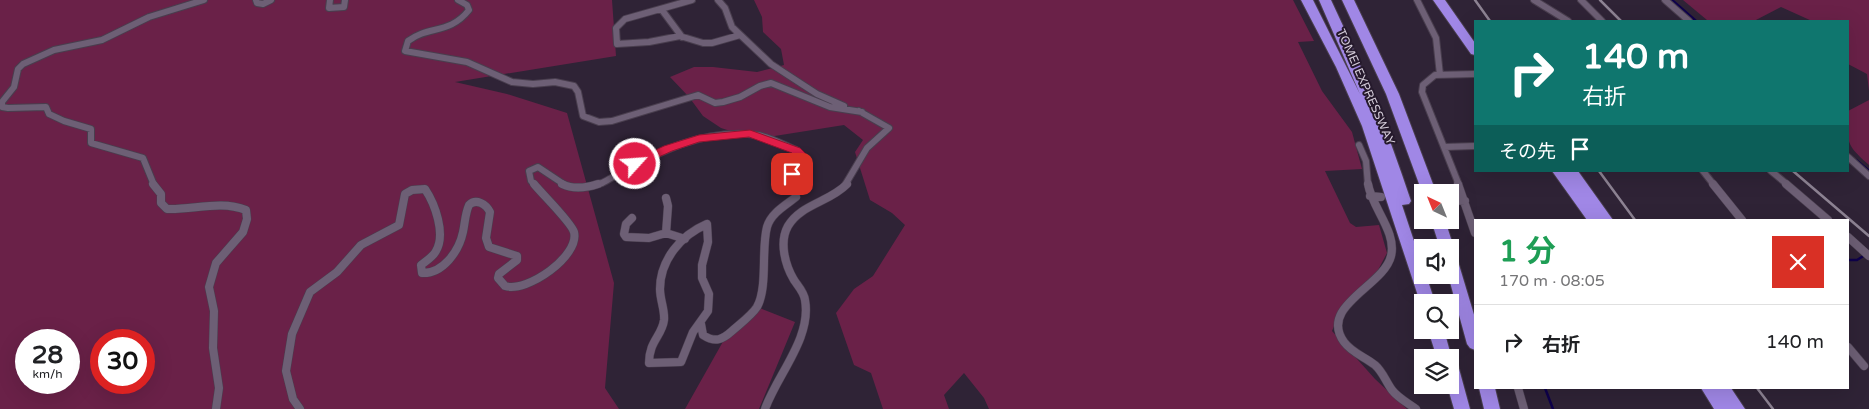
<!DOCTYPE html>
<html lang="ja">
<meta charset="utf-8">
<style>
:root{--surface:#fff;--page:#f2f2f2;--text:#202124;--muted:#757577;--line:#e0e0e0}
body{margin:0;font-family:"Varela Round","Noto Sans JP",sans-serif;background:var(--page);color:var(--text);height:100vh;display:flex;flex-direction:column;font-size:19px;white-space:nowrap}
*{box-sizing:border-box;margin:0}
p{font-size:16px;color:var(--muted)}
.icon{flex:none;width:28px;height:28px;fill:none;stroke:currentColor;stroke-width:2;stroke-linecap:round;stroke-linejoin:round}
.map{position:relative;flex:1;overflow:hidden}
.side{position:absolute;left:1474px;top:219px;width:375px;height:170px;display:flex;flex-direction:column;background:var(--surface);border-radius:0px;box-shadow:0 5px 20px #0002}
.side>*{flex:none}
.guide{position:absolute;left:1474px;top:20px;width:375px;height:152px;border-radius:0px;box-shadow:0 5px 20px #0002;background:#0f766e;color:#fff;overflow:hidden}
.needle{width:32px;rotate:317deg}
.controls{position:absolute;left:1414px;top:184px;display:grid;gap:10px}
.controls a{display:grid;place-items:center;width:45px;height:45px;border-radius:0px;background:var(--surface);box-shadow:0 5px 20px #0002;font-size:25px}
.speed{position:absolute;left:15px;top:329px;display:flex;gap:10px;font-size:25px;font-weight:700;text-align:center}
.speed>*{display:grid;place-content:center;width:65px;height:65px;border-radius:50%;background:var(--surface);box-shadow:0 5px 20px #0002;line-height:1}
.speed small{font-size:12px;font-weight:400}
.speed .limit{border:8px solid #d22;background:#fff;color:#111}
.pin{position:absolute;display:grid;place-items:center;width:42px;height:42px;color:#fff;margin:-21px;border-radius:10px;box-shadow:0 2px 8px #0006}
.me{position:absolute;width:55px;margin:-28px;rotate:64deg;stroke-linejoin:round;filter:drop-shadow(0 0 4px #0008)}
.turn{display:flex;align-items:center;gap:18px;height:105px;padding:0 25px;font-size:22px}
.turn .icon{width:65px;height:65px;stroke-width:2.5}
.turn b{display:block;font-size:35px;line-height:42px}
.then{display:flex;align-items:center;height:48px;padding:0 25px;background:#0003;gap:10px;font-size:19px}
.round{display:grid;place-items:center;flex:none;width:52px;height:52px;border-radius:0px;background:var(--page)}
.headline{display:flex;align-items:center;justify-content:space-between;height:85px;padding:0 25px}
h1{font-size:30px;font-weight:700;line-height:38px;color:#1e9e55}
ul{padding:0;list-style:none}
li{display:flex;align-items:center;gap:15px;height:75px;padding:0 25px;border-top:1px solid var(--line)}
li div{flex:1}
li b{display:block;font-size:19px}
li em{font-style:normal}
.map>svg:first-child{display:block}
</style>
<div class="map">
<svg width="1869" height="409" viewBox="0 0 1869 409">
<rect width="100%" height="100%" fill="#2f2336"/>
<path fill="#6a2148" fill-rule="evenodd" d="M0,0H612L616,56L455,82L507,94L567,113L614,283L605,388L619,409H0ZM26,340H69V382H26ZM101,340H144V382H101Z
M754,0H1293L1314,41L1298,42L1322,91L1352,132L1362,169L1325,171L1350,223L1356,227L1379,225L1387,253L1377,272L1343,304L1332,331L1375,379L1407,409H989L984,398L964,373L944,395L949,409H883L871,373L854,365L836,313L854,289L873,276L905,225L892,213L870,200L855,152L863,140L844,125L755,139L721,128L703,116L689,97L670,77L694,67H713L757,72L784,65L781,49L763,32L762,17Z
M1683,0H1869V91L1867,74L1848,64V21H1812L1781,7L1754,21L1707,20Z
M1869,100V165C1845,144 1847,142 1848,111Z
M757,307L795,322L759,409H685L725,338Z"/>
<g fill="none" stroke-linecap="round" stroke-linejoin="round">
<path stroke="#0e004b" stroke-width="2.5" d="M1672,0L1696,21
M1856,160L1869,171
M1848,260H1857L1865,255
M1545,388L1553,409"/>
<path stroke="#483d4f" stroke-width="8" stroke-dasharray="8 4" stroke-linecap="butt" d="M1402,198H1422"/>
<g stroke="#493e4e" stroke-width="8">
<path id="street-far1" d="M256,0L257,3L263,4L271,0
M330,0L329,8L344,7L345,0
M458,0L467,5L469,10C449,35 429,25 408,41L405,51L467,62L512,82L533,84L555,82L574,86L578,92L583,116L599,122L612,121L698,95L715,103L723,102L740,97L760,86L771,83L830,107L862,112
M692,0L625,19L616,28L617,44L649,42L680,36L703,43H712L740,35
M718,0L725,8L732,27L771,64L817,94L844,106
M1417,0L1436,38L1440,75
M1534,0L1568,21
M1581,0L1602,21
M1665,0L1689,21
M662,10L682,37
M1359,145L1366,161L1368,185
M1444,147L1475,146
M1848,157L1869,176
M1703,171L1714,185
M1771,171L1788,185
M154,185L143,158L91,143V129L64,121L49,114L46,107L8,108L2,107V102L14,87L18,69L23,64L54,50L102,40L149,17L204,0
M535,185L531,181L529,171L538,167L565,185
M594,185L602,183C650,157 699,127 757,135C770,137 784,145 796,150L800,154L801,159L792,174
M845,185L867,148L889,128L859,111
M1459,185L1422,92L1423,85L1435,75L1475,74"/>
</g>
<g stroke="#493e4e" stroke-width="9">
<path id="street" d="M153,184L161,194V203L167,209C194,210 220,200 246,210L247,219L243,232L216,263L209,287L214,311L213,348L219,388L216,409
M562,184C574,190 586,188 598,184
M1368,184C1372,208 1397,232 1391,256C1384,286 1318,306 1344,342C1352,353 1365,357 1375,365C1383,372 1386,382 1392,390C1398,398 1408,403 1416,409
M1458,184L1475,233
M1713,184L1742,220
M1786,184L1828,220
M1370,196L1381,197
M666,198L668,206L666,233L685,239
M1450,200L1465,201
M632,218L626,224L624,234L626,237L649,238L666,233
M707,224L708,242L702,265V278L709,294L708,311L693,332L681,362L649,363C649,341 662,336 664,320C665,310 660,300 660,289C660,260 681,235 707,224Z
M1848,237L1869,256
M701,324L703,335C715,343 722,340 732,331C740,324 752,315 757,307C768,287 761,249 767,227C771,213 786,205 796,197
M1848,347L1864,366
M1518,388L1524,409
M300,409L293,399L286,371L292,334L310,292L337,272L361,245L399,225L405,194L412,190L425,189C435,204 446,234 436,251C433,257 426,261 421,265L422,273C443,274 459,251 463,232C465,223 465,214 469,205C476,198 486,204 490,212L486,238L489,247L517,256V260L499,274L498,278L505,286C527,293 580,256 574,232C571,222 542,194 534,184
M765,409C777,375 812,338 805,300C804,292 798,286 794,280C785,265 779,242 788,226C801,204 830,202 847,184"/>
</g>
<g stroke="#493e4e" stroke-width="2">
<path id="highway" d="M1301,0H1313L1360,94L1319,0H1331C1362,65 1388,132 1411,201L1409,204L1402,205L1422,265V275H1426L1435,302H1422V306L1420,302L1362,126L1336,67Z
M1342,0H1354L1399,94L1436,192H1422L1386,94Z
M1433,0H1445L1475,43V55L1471,54Z
M1552,171H1578L1613,220H1587Z
M1431,220H1445L1454,248L1452,252H1450V248H1440Z
M1450,253L1455,254L1457,258L1475,318V350L1470,348L1467,344L1448,275H1450Z
M1428,330H1444L1452,359L1456,360L1458,365L1470,409H1454L1447,385H1450V358H1437Z
M1479,388H1495L1500,409H1484Z
M1701,388H1731L1745,409H1714Z"/>
</g>
<use href="#street-far1" stroke="#6d5f75" stroke-width="6"/>
<use href="#street" stroke="#6d5f75" stroke-width="8"/>
<use href="#highway" fill="#a087e6" fill-rule="evenodd"/>
<path stroke="#8d8393" stroke-width="2.5" d="M1475,0L1490,21
M1600,0L1621,21
M1599,171L1635,220
M1793,171L1869,236
M1757,388L1773,409"/>
</g>
<path fill="#e11d48" stroke="#92132f" d="M750,130L800,148L806,154V159L796,176L792,177L786,174L795,159L792,153L749,137L699,142L672,151L639,166L635,168L630,164L632,161L664,146L699,135Z"/>
<g text-anchor="middle" stroke-width="4" stroke-linejoin="round" paint-order="stroke">
<g font-size="12" fill="#d6cedb" stroke="#25192c">
<text transform="translate(1366 87) rotate(66)" y="4">TOMEI EXPRESSWAY</text>
</g>
</g>
</svg>
<div class="controls">
<a><svg class="needle" viewBox="-14 -14 28 28"><path d="M0-13l5 13h-10z" fill="#e53935"/><path d="M0 13l5-13h-10z" fill="#757577"/></svg></a>
<a><svg class="icon" aria-label="sound" viewBox="0 0 24 24"><path d="M4 9h4l5-4v14l-5-4H4zM17 9q2 3 0 6"/></svg></a>
<a><svg class="icon" aria-label="search" viewBox="0 0 24 24"><circle cx="10" cy="10" r="6"/><path d="M15 15l6 6"/></svg></a>
<a><svg class="icon" aria-label="layers" viewBox="0 0 24 24"><path d="M12 4l9 5-9 5-9-5zM3 14l9 5 9-5"/></svg></a>
</div>
<div class="speed"><div>28<small>km/h</small></div><div class="limit">30</div></div>
<div class="pin" style="left:792px;top:174px;background:#d93025"><svg class="icon" aria-label="arrive" viewBox="0 0 24 24"><path d="M6 21V4h12l-3 4 3 4H6"/></svg></div>
<svg class="me" style="left:635px;top:164px" viewBox="-20 -20 40 40"><circle r="17" fill="#e11d48" stroke="#fff" stroke-width="3"/><path d="M0-11L8 9 0 5-8 9z" fill="#fff"/></svg>
<div class="guide">
<div class="turn"><svg class="icon" aria-label="right" viewBox="0 0 24 24"><path d="M7 20v-9h11M14 6l5 5-5 5"/></svg><div><b>140 m</b>右折</div></div>
<div class="then">その先<svg class="icon" aria-label="arrive" viewBox="0 0 24 24"><path d="M6 21V4h12l-3 4 3 4H6"/></svg></div>
</div>
<section class="side">
<div class="headline"><div><h1>1 分</h1><p>170 m · 08:05</p></div><a class="round" style="background:#d93025;color:#fff"><svg class="icon" aria-label="close" viewBox="0 0 24 24"><path d="M6 6l12 12M18 6L6 18"/></svg></a></div>
<ul>
<li><svg class="icon" aria-label="right" viewBox="0 0 24 24"><path d="M7 20v-9h11M14 6l5 5-5 5"/></svg><div><b>右折</b></div><em>140 m</em></li>
</ul>
</section>
</div>
